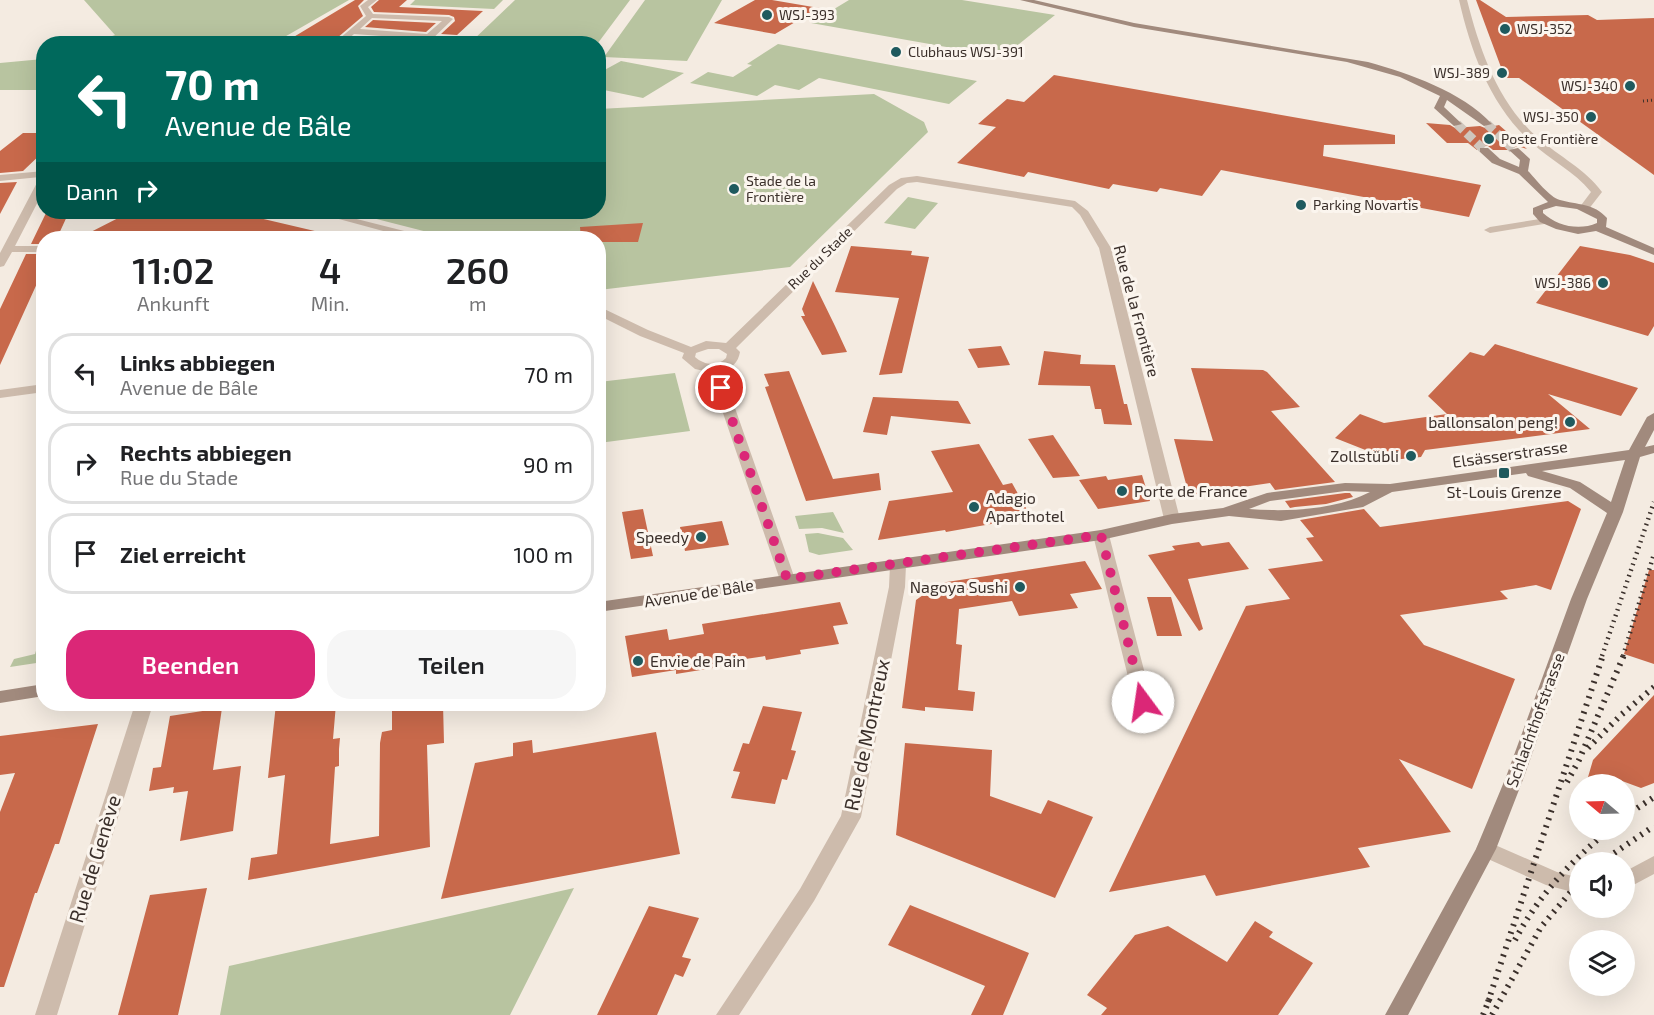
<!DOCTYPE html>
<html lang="de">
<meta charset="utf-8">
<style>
:root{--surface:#fff;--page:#f6f6f6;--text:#202124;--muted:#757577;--line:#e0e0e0;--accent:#db2777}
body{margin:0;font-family:"Exo 2",sans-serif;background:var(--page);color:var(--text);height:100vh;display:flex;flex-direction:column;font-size:22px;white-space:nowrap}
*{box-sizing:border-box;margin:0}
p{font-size:20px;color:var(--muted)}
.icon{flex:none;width:33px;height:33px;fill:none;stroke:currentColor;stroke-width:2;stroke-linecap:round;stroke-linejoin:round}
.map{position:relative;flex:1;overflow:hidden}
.drawer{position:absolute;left:36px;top:231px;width:570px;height:480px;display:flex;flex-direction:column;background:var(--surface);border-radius:24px;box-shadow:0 6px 24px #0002}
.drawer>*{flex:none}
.top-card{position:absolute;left:36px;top:36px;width:570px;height:183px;border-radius:24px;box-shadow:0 6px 24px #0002;background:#00695c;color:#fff;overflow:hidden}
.needle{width:39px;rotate:289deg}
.fabs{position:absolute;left:1569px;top:774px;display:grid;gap:12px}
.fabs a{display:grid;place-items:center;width:66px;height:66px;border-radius:50%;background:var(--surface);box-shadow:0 6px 24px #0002;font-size:30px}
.pin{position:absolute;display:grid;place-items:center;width:51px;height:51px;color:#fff;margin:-26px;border:3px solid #fff;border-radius:50%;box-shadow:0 2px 6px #0007}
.me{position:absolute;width:66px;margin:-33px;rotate:346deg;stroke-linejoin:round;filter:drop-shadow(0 0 4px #0008)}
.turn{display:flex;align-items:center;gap:21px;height:126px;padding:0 30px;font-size:27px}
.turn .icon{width:78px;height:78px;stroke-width:2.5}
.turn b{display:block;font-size:42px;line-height:51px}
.then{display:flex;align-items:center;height:57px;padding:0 30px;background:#0003;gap:12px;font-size:22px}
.eta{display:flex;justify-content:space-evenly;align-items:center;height:102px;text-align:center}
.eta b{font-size:36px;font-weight:600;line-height:42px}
.button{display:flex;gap:12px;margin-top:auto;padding:12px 30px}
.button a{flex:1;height:69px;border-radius:24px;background:var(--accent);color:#fff;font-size:24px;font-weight:600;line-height:69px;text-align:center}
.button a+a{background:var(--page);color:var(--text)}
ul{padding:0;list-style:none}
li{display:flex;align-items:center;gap:18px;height:81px;margin:0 12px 9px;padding:0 18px;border:3px solid var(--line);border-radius:24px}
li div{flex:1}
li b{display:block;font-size:22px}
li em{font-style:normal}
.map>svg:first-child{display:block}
</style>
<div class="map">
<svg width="1654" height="1015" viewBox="0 0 1654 1015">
<rect width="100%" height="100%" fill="#f4ebe1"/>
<path fill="#b8c4a0" d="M84,0H349L274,43L90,44L115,35Z
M415,0H503L494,9L410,5Z
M515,0H630L598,43H470Z
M645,0H722L687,61L604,57Z
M849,0H962L1055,15L1003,57L811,23Z
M778,44L977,81L949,104L819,78L799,90L775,85L757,96L690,83L708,72L733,77L752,65L747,64Z
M43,59V90H0V63Z
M621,61L684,73L643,98L599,89V73Z
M874,94L924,122L928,132L790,267L599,290L598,238H451L349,212H598L599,109Z
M908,197L938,203L915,229L884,223Z
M675,373L690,431L599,443V382Z
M833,512L844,533L822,528L799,529L795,516Z
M818,533L843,538L853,550L819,555L809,552L805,534Z
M43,627V662L10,667L14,659L35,654Z
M574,888L510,1015H220L229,966Z"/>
<path fill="#c8694b" d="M355,0H364L358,6L363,16L330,44H282Z
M379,0H407L399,7L483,11L457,35L441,34L455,21L454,17L449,15L374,12L371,7Z
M755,0H772L819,8L775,34L714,23Z
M1476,0H1480L1506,17L1588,15L1597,20L1654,18V175L1519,78H1505Z
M373,20L436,23L426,32L365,27Z
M1054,75L1395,135V144L1324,145L1323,156L1481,185L1469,217L1221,170L1202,196L1160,188L1157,192L1113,184L1109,189L1028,172L1024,177L957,163L996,127L978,124L1007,99L1024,102Z
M1426,123L1450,125L1455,128L1480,126L1485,128L1499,125L1527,149L1518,146L1507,150H1493L1488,146H1480L1477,150L1468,143H1447Z
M23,133H44V151L23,171L0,173V151Z
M17,182L0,214V183Z
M69,212L57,238H44V244H31L46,213Z
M130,212H234L319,232L318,238H79Z
M643,223L638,242H598V238H581L580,227Z
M851,246L912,251L911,255L929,257L902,373L879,375L899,298L835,292Z
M1580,246L1630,255L1654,263V326L1648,336L1536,303Z
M44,254V268L0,365V309L26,254Z
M813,281L835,326L847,352L822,355L801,316H805L802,309Z
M1495,344L1638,388L1621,416L1548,394L1590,429L1425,450L1421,457L1363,463L1373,453L1335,438L1360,414L1384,423L1447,414L1428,396L1470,352L1484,356Z
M1001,346L1010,365L978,368L968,349Z
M1044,351L1081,355L1080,364L1115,365L1124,404H1127L1132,425L1104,424L1101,409H1095L1090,386L1038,385Z
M1191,368L1263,370L1267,372L1300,407L1271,411L1335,482L1275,490L1270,483L1189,495L1174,439L1213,441Z
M789,371L833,479L879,473L881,490L806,501L765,387L769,386L764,374Z
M873,397L958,401L971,424L891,416L887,435L863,432Z
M1053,435L1080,476L1053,478L1028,439Z
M979,444L1003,485L1012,483L1031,517L946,532L945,530L878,540L889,501L953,492L931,451Z
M1142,475L1150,501L1098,509L1079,480L1106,476L1108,480Z
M1345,493H1350L1353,497L1326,504L1295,507L1290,508L1285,501Z
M1568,501L1581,509L1551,590L1536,585L1500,591L1508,599L1400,615L1424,645L1515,679L1472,789L1399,759L1451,832L1358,848L1370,867L1216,896L1205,875L1109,892L1246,606L1290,599L1268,569L1323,561L1306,538L1314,537L1300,520L1364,509L1380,527Z
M643,509L653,556L631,559L622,512Z
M722,521L729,545L685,551L680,527Z
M1199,542L1202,546L1229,542L1249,569L1188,579L1203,629L1199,631L1148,555L1175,550L1172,546Z
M1085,561L1102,589L1070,594L1078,608L1019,616L1012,601L959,609L956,644L962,645L958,690L975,692L973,711L925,707V711L902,708L916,600L940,583Z
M1649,570H1654V664L1624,654Z
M1147,597H1171L1182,636H1157Z
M840,602L848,624L833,626L839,644L800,650L801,654L766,660L765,656L712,664L713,668L676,674V670L632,677L625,636L667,629L669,640L704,634L702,624Z
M1654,695V783L1641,788L1614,778L1612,784H1586L1593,760Z
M276,704H336L333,739L340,738L339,749V766L335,767L330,844L379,836L380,743L382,732L392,730V704H443L444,743L427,745L430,847L248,880L251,858L277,854L285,775L268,778Z
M763,706L802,712L791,750L796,751L792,764L787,780L782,779L775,804L731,798L740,772L733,771L743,743L749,744Z
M222,708L213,770L241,766L233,831L180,841L188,791L173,793L174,787L149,791L153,768L161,767L170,716Z
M98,724L59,844H55L37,893H35L4,987H0V812L15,773L0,775V736Z
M656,732L680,854L441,899L475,763L513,756V743L532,740L533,753Z
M905,743L992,750L990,796L1041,814L1048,800L1093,817L1055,898L896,835Z
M207,888L178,1015H118L150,895Z
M910,905L1029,953L1003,1015H971L985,986L888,945Z
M649,906L699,918L682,957L691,959L683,977L675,974L657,1015H597Z
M1255,921L1273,932L1269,937L1313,963L1278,1015H1101L1107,1008L1087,995L1135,935L1168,926L1227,962Z"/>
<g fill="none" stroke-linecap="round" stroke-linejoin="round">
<path stroke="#cfc6bd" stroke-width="9" stroke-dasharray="9 4.5" stroke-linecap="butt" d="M1457,124L1484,150
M1487,124L1514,150"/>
<path fill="#cdbbac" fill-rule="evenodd" d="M368,0H377L368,7L373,14L449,17L453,19L427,44H417L422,39L354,34L343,44H333L366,16L360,6ZM372,18L442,21L427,34L360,29Z
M1459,0H1467C1480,51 1498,103 1538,138C1560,157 1585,169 1602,192L1588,210H1580L1579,208L1591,192C1574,171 1550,160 1531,142C1490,105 1471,52 1459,0Z
M44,171V190L15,246H44V252H12L4,266L0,267V253L40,177L0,181V175Z
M917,176L1075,201L1088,211L1111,248L1180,519L1177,522H1167L1164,519L1099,248L1080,215L1072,207L917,182L907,183L897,189L736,348L740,352C738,363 732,368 722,371L795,579L787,584L781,583L709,372L695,369L682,358L684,353L640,336L598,315V306L648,330L691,347L706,341L726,343L889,185L901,178ZM708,349H719L727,354L726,358C717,367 704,365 695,357L696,353Z
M313,212H329L424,236L426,238H409Z
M1546,218L1550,219V223L1490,233L1484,230L1490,227Z
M44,384V392L0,398V390Z
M1101,530L1109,535L1152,701L1149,705L1143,707L1137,705L1134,701L1093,535Z
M898,560L906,565L905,587L861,817L814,901L739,1015H716L800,889L841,816L889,587L890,565Z
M135,704H153L57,1015H35Z
M1486,841L1557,872L1580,878V894L1546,885L1479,855L1476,849L1479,843Z
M1654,856V874L1624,890V872Z"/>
<path fill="#a18a7d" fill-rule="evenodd" d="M1020,0H1034L1134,23L1368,62C1410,74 1461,91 1492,124L1484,126L1447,100L1444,107L1462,124L1454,126L1434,108L1440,96L1400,77L1347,62L1134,27Z
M1480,148H1488L1500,159L1519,167L1520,160L1509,150L1518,148L1530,159L1528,171C1536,179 1549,197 1560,200C1577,205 1594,203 1607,218L1606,227L1654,248V255L1596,231L1578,234L1556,229L1540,222L1533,214V208L1548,202L1519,174L1492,163L1480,152ZM1556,206L1577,209L1597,219V223C1579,231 1557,226 1543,213V210Z
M1654,413V430L1645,447L1654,445V453L1640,457L1623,512L1587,599L1524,777L1496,849L1408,1015H1385L1476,849L1506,777L1571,599L1607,513L1570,488L1528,476L1526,473L1392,492L1363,507L1281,521L1229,516L1172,524L1101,540L598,612V602L1101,530L1172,514L1223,508L1267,493L1345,483L1390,484L1629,450L1647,417ZM1625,460L1611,502L1580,482L1542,471ZM1345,491L1370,492C1335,510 1288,512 1249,509L1270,501Z
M44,684V696L0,703V691Z"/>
<path stroke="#3b302b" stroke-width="3" stroke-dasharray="1 3" stroke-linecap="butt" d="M1643,101L1654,100"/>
<path stroke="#3b302b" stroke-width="4.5" stroke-dasharray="1.5 4.5" stroke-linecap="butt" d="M1602,656L1654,502
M1623,656L1654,554"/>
<path stroke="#3b302b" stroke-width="6" stroke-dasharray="2 6" stroke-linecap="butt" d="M1588,748L1621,715L1654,687
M1567,782L1579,760L1624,655
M1624,817L1654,797
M1601,862L1654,826
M1515,940C1539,895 1570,862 1609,830
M1488,1002L1603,655
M1483,1015L1491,995
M1492,1015L1541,927L1580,881"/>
</g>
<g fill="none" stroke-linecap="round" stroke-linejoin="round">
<path stroke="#db2777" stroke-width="10" stroke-dasharray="0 18" d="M721,388L787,579L1101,535L1143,702"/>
</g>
<g fill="#1f5a5e" stroke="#fbf5ee" stroke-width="2">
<circle cx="767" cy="15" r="6"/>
<circle cx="1505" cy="29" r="6"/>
<circle cx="896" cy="52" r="6"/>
<circle cx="1502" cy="73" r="6"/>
<circle cx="1630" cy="86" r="6"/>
<circle cx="1591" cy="117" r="6"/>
<circle cx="1489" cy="139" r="6"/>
<circle cx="734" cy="189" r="6"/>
<circle cx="1301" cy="205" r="6"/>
<circle cx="1603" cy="283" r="6"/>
<circle cx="1570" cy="422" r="6"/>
<circle cx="1411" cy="456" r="6"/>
<rect x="1498" y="467" width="12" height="12" rx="3"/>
<circle cx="1122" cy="491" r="6"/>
<circle cx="974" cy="507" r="6"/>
<circle cx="701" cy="537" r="6"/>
<circle cx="1020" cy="587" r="6"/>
<circle cx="638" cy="661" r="6"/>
</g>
<g text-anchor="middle" stroke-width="6" stroke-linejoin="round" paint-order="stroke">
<g font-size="14" fill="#3b302b" stroke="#fbf5ee" text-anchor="start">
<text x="779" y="20">WSJ-393</text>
<text x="1517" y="34">WSJ-352</text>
<text x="908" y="57">Clubhaus WSJ-391</text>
<text x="1490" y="78" text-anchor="end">WSJ-389</text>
<text x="1618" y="91" text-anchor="end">WSJ-340</text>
<text x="1579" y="122" text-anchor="end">WSJ-350</text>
<text x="1501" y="144">Poste Frontière</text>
<text x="746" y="186">Stade de la<tspan x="746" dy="16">Frontière</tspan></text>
<text x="1313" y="210">Parking Novartis</text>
<text x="1591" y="288" text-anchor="end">WSJ-386</text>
</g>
<g font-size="14" fill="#3b302b" stroke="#fbf5ee">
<text transform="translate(820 258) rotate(-44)" y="5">Rue du Stade</text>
</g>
<g font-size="16" fill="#3b302b" stroke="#fbf5ee">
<text transform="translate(1137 311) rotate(75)" y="6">Rue de la Frontière</text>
<text transform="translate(1510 454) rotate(-8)" y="6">Elsässerstrasse</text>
<text transform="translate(699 593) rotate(-9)" y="6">Avenue de Bâle</text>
<text transform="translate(1535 720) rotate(-70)" y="6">Schlachthofstrasse</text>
</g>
<g font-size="16" fill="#3b302b" stroke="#fbf5ee" text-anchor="end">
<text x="1558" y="428">ballonsalon peng!</text>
<text x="1399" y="462">Zollstübli</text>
<text x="1134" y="497" text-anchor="start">Porte de France</text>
<text x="1504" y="498" text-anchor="middle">St-Louis Grenze</text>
<text x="986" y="504" text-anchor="start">Adagio<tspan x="986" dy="18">Aparthotel</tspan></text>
<text x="689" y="543">Speedy</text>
<text x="1008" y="593">Nagoya Sushi</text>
<text x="650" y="667" text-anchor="start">Envie de Pain</text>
</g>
<g font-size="20" fill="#3b302b" stroke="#fbf5ee">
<text transform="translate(867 735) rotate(-78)" y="7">Rue de Montreux</text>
<text transform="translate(95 859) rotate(-73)" y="7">Rue de Genève</text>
</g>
</g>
</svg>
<div class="fabs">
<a><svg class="needle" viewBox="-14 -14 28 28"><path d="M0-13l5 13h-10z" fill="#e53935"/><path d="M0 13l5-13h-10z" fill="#757577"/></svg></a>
<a><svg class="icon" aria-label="sound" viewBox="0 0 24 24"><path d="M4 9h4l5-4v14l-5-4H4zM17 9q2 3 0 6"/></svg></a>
<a><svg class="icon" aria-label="layers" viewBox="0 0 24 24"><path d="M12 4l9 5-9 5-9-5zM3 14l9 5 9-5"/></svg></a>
</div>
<div class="pin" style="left:721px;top:388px;background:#d93025"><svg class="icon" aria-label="arrive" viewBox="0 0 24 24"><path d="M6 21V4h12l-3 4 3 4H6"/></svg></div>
<svg class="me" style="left:1143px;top:702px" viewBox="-20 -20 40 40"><circle r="19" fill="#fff"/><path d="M0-13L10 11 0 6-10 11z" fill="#db2777"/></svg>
<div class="top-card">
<div class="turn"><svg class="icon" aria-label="left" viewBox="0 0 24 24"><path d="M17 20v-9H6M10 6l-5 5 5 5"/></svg><div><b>70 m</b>Avenue de Bâle</div></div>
<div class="then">Dann<svg class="icon" aria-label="right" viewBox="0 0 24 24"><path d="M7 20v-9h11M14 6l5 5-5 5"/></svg></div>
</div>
<section class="drawer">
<div class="eta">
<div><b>11:02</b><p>Ankunft</p></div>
<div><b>4</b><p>Min.</p></div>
<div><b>260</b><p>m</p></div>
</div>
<ul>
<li><svg class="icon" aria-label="left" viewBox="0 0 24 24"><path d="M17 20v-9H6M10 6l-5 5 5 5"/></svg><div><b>Links abbiegen</b><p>Avenue de Bâle</p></div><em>70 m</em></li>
<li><svg class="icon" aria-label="right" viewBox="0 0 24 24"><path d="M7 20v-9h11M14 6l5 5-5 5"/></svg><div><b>Rechts abbiegen</b><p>Rue du Stade</p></div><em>90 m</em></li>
<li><svg class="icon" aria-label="arrive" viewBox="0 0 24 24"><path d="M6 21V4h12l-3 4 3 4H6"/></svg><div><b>Ziel erreicht</b></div><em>100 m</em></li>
</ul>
<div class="button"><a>Beenden</a><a>Teilen</a></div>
</section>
</div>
